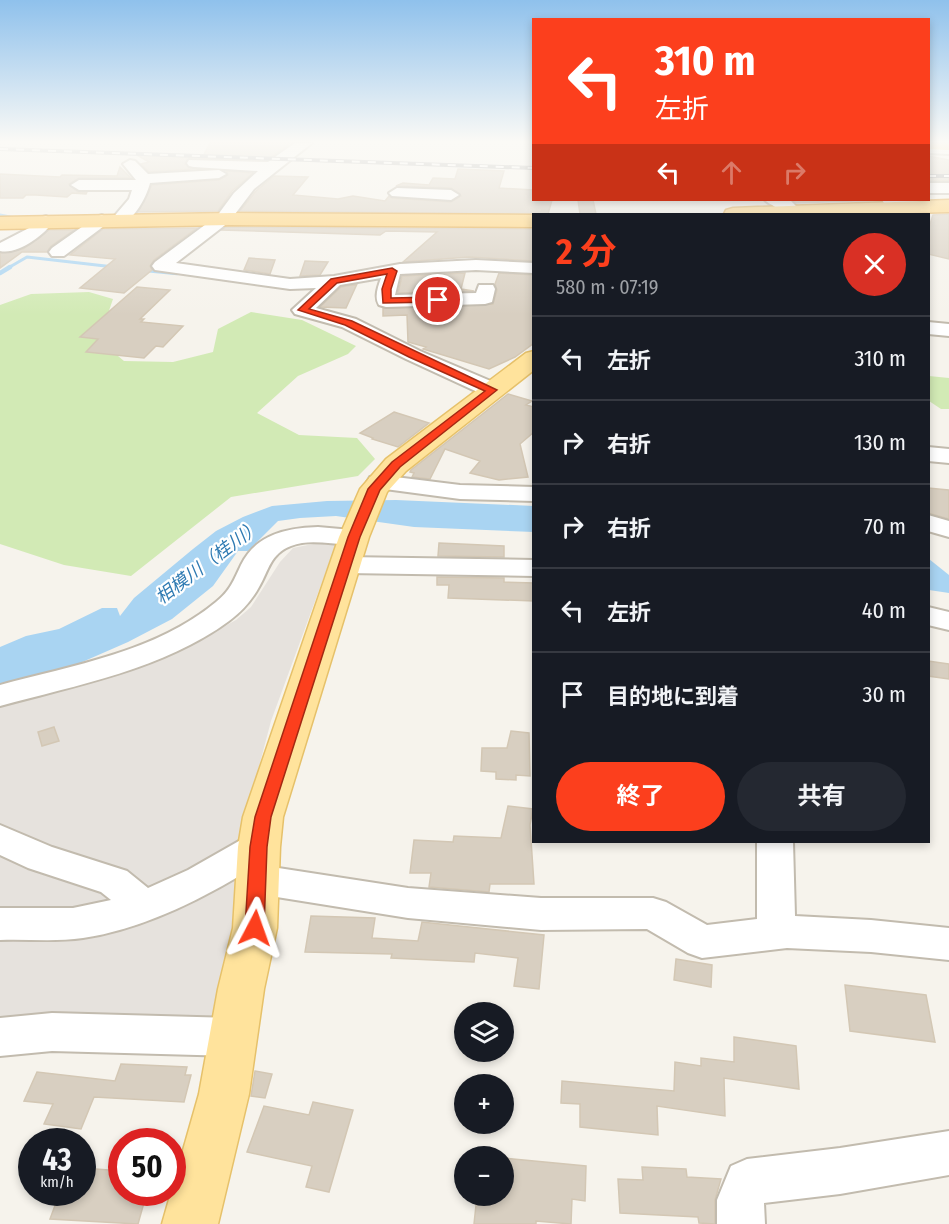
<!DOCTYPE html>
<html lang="ja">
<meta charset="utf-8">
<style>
:root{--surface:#171b24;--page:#242831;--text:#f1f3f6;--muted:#9ea1a6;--line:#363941;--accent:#fc3f1d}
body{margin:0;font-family:"Fira Sans Condensed","Noto Sans JP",sans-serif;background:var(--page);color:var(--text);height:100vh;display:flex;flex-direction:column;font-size:22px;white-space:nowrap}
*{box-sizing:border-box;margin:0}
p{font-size:20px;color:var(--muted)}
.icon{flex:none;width:33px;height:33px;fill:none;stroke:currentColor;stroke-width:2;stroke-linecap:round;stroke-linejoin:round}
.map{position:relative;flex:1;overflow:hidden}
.panel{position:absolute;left:532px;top:213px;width:398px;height:630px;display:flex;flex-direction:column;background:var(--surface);border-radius:0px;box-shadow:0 3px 9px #0003}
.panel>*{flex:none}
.banner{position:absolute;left:532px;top:18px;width:398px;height:183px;border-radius:0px;box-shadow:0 3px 9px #0003;background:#fc3f1d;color:#fff;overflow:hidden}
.controls{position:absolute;left:454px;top:1002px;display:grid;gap:12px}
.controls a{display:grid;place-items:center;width:60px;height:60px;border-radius:50%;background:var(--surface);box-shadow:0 3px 9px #0003;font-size:30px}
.speed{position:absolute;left:18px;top:1128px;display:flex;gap:12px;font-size:30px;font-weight:700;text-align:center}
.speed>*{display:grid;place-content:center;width:78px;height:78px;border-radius:50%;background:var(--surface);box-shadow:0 3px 9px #0003;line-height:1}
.speed small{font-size:15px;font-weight:400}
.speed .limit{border:9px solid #d22;background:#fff;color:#111}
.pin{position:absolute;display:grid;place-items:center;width:51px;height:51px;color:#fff;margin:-26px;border:3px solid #fff;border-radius:50%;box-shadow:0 2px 6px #0007}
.me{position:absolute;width:66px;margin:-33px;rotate:4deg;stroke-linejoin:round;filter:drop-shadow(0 0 4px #0008)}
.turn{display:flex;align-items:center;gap:21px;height:126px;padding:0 24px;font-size:27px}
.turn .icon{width:78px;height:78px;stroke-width:2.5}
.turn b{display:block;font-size:42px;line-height:51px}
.lanes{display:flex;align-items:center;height:57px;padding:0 24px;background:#0003;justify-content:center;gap:30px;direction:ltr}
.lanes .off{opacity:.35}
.round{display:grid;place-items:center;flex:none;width:63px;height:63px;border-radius:32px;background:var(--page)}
.head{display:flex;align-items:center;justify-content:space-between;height:102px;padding:0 24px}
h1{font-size:36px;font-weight:700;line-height:45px;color:var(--accent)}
.action{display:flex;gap:12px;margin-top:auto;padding:12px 24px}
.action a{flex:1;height:69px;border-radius:36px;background:var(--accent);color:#fff;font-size:24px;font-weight:700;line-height:69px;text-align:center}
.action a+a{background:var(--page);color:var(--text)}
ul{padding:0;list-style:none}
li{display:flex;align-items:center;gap:18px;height:84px;padding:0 24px;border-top:2px solid var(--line)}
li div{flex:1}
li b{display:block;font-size:22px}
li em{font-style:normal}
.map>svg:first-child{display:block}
</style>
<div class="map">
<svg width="949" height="1224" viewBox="0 0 949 1224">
<rect width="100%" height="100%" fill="#f6f3ec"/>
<path fill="#e6e2dd" d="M323,542L336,544L271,721L256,778L247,859L215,1022L0,1026V700L203,638L236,620L251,607L280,562L293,548Z"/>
<path fill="#d2eab5" d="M89,292L113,299L99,340L124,361L173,362L213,352L218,329L251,312L302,320L356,346L348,354L298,376L257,413L299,435L357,438L375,459L358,476L231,497L131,576L64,565L0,544V305L31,294Z
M929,376L949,378V409H941L929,401Z"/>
<path fill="#a9d4f2" d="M396,500L534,506V532L414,527L336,516L300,518L278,521L248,551H238L213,586L172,619L128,642L80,663L0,687V647L26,636L59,629L102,608H117L120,616L134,598L193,549L216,531L243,517L272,506L327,501Z
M929,559L949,575V593L929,590Z"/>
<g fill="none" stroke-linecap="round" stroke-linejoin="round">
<path stroke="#a9d4f2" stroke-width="3" d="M0,215L20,219
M8,268L27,257L114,267"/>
<path stroke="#a9d4f2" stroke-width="4.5" d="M146,270L177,273
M0,273L10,267"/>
</g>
<path fill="#d8cfc1" stroke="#d3c7b4" stroke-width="1.5" d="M210,143H290L267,160L189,158L185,164L193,169L149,172L141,164L149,162L137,155L202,158Z
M928,156L949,160V181H928Z
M120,167L131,178H79L69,184L78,192H87L86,194L72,193L67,197L36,195H26L23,198H0V174L60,177L62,175L117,176Z
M458,169L504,171L499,188L534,190V200H552L548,214L240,211L256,191L274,176L308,177L293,195L338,199L353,196L385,201L389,196L392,198L451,202L461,196L451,188L396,186L403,183L429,185L433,178L455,179Z
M226,171L253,173L232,191L218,211L138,212L152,185L219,180L228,175Z
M578,200H593L596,214H580Z
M793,200H880L797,203Z
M949,214V259L928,254V230L933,215Z
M226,227L534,229V261L469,257L403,262L437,232L386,231L380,235L222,230Z
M197,228L154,260L150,266L152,270L124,293L80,288L115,259L70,255L103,229Z
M49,230H74L51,246L47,252H22L0,268V253L23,249Z
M249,258L275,260L270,274L244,270Z
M305,261L328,262L320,275L300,276Z
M465,273L461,289L474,291L398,293L402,276Z
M499,273L534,275V343L515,357L489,369L423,349L426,347L408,342L407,315L383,316V308L493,304L497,290L495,284Z
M357,284L346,308L320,307L341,287Z
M137,287L170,290L140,319H144L141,322L183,326L163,347L156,346L144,358L86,352L98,339L80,337Z
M508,394L532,401L526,405L534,407V432L520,444L528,477L499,480L470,473L480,461L445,449L430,479L412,477L414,473L410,472L411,470Z
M394,412L429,423L398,447L372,439L373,438L360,433Z
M928,488L949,490V519L928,513Z
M439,543L504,546V557L438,556Z
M437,577L504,578V582L534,583V601L448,598L449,585H437Z
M928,661L949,664V679L928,676Z
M54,727L59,741L42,746L38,732Z
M511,731L529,733L530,776L516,775V780L496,779V772L481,771L482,748H507Z
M508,806L533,809L530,825L534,884H490L489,892L429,887L431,873H410L414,840L453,842L454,836L501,838Z
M311,916L375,918L372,938L418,941L422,922L544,935L539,989L514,986L518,958L475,953L474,962L391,958L392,954L305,952Z
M676,959L712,965L711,987L674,980Z
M845,985L926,995L935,1042L850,1031Z
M734,1037L796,1046L799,1089L724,1078L725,1116L657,1106L658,1135L580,1127V1104L561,1103L562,1081L674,1091L675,1062L701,1066V1058L734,1062Z
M121,1064L187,1067L185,1075H191L184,1102L94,1097L81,1129L44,1124L53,1104L24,1101L37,1072L115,1081Z
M255,1071L272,1074L265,1098L251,1096Z
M313,1102L353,1110L329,1192L306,1187L312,1166L247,1152L264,1106L309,1115Z
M504,1158L586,1166L585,1201L572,1199L571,1224L536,1221V1224H474L477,1196H504Z
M642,1167L686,1169L687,1177L721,1179L715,1200V1224L699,1223L698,1217L620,1213L618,1179L643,1180Z
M82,1168L122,1171V1192H147L138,1224L50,1219L60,1192H82Z"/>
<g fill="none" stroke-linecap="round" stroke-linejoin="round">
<g stroke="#c2bbae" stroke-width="4">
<path id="minor" d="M295,143H312L254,189L229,222L176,263L290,279L334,276L400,264L476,260L534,263V273L476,270L400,274L395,295L476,293L479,285H493L495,289L492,302L485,304L386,307L379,305C374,297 378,287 381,278L340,285L316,308L356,319L420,351L500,385L503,390L500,395L492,396L484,395L406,359L342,327L295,314L292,310L316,288L290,289L155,270L152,266L155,262L217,216L234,193L258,171L194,167L189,166L187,163L189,160L268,162Z
M928,145L949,146V154L928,153Z
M130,160L135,161L148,174L219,170L226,174L219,178L150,183C147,196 134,221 119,225L111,220L129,199L132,190H79L71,185L79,180H136L123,164Z
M928,183H949V193H928Z
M397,188L451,190L459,195L451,200L392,196L389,193Z
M765,200H790L801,211L798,214H787C781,209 768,204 765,200Z
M882,200H913L928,203L930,206L922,211L884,203Z
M102,215L110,220L108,223L64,256H52L49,252L52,248L96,217Z
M46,216L54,221C44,235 18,255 0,251V243L29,228L40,218Z
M928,322L949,324V336L928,334Z
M928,447L949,449V463L928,461Z
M379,475L460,485L534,487V501L460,499L370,487L367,482L370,477Z
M928,515L949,521V537L928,531Z
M318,527L363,531L367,537L363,543C340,548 314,537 291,546C270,554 269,570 259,587C252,600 241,612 229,621C164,669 77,685 0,706V685C73,665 156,652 216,602C230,591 234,580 241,565C256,534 287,528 318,527Z
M346,557L534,560V576L346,573L336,571L332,565L336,559Z
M928,607L949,612V630L928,625Z
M0,825L52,847L127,871L148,888L188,870L246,837L259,833L272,837L277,847L272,857L259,865L408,888L541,898H653L666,902L707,925L757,919V842H793L795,916L871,920L949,928V960L871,952L787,948L702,958L688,953L647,929L541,930L408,918L258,894L245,889L240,879L241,875C194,903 138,930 83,938C56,942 28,939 0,940V908H73L111,900L101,892L28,868L0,855Z
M52,1013L233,1018L248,1024L254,1037L248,1050L233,1056L52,1051L0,1056V1018Z
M949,1131V1175L840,1194L764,1203L765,1224H717V1200L731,1166L747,1159L840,1148Z"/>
</g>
<g stroke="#e6c16a" stroke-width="3">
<path id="major" d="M534,351V370L406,471L387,492L369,537L283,817L280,847L277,928L264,989L249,1094L218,1224H162L199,1094L218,989L233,928L238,847L243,817L339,537L360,489L386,459L526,353Z"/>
</g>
<g stroke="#e0a43c" stroke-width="3">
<path id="highway" d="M928,143H949V150L928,149Z
M949,200V212L869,214H724L726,210L733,208Z
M230,213L534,215V227L230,225L0,229V217Z"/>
</g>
<use href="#minor" fill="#fff" fill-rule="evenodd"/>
<use href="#major" fill="#ffe39c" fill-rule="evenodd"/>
<use href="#highway" fill="#ffcf6e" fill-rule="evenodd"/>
<g stroke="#9a9a9a" stroke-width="4">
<path id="rail" d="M0,149L534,168
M928,176H949"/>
</g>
<use href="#rail" stroke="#fff" stroke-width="2" stroke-dasharray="8" stroke-linecap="butt"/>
</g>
<linearGradient id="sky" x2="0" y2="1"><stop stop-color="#8fc1ec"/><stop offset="0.45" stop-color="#fbfaf6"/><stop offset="1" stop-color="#fbfaf6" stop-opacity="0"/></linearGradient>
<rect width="949" height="315" fill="url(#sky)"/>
<path fill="#fc3f1d" stroke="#a42913" stroke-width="1.5" d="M392,268L397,271L391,289V298L438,297L442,300L438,302L383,303L382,289L387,274L337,283L309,309L352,321L497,390L400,467L380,490L360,537L271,817L267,847L264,928L261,933L255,935L248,933L245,928L250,847L255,817L348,537L368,489L392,462L485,391L409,357L345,325L298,310L331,279Z"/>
<g text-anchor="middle" stroke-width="4.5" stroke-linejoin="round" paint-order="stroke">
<g font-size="18" font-style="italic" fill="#2e7ab2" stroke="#fff">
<text transform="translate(208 562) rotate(-37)" y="6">相模川（桂川）</text>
</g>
</g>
</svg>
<div class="controls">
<a><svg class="icon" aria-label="layers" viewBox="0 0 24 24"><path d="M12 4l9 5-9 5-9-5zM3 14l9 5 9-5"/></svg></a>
<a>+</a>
<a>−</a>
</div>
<div class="speed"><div>43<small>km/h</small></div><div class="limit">50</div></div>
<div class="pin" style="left:438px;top:300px;background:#d93025"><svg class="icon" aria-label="arrive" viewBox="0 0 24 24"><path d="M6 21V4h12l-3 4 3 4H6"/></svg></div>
<svg class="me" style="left:255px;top:928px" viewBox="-20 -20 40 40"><path d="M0-17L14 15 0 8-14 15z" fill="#fc3f1d" stroke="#fff" stroke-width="4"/></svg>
<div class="banner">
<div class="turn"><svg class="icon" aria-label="left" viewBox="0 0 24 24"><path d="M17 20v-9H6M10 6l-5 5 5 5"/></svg><div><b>310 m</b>左折</div></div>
<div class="lanes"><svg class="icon" aria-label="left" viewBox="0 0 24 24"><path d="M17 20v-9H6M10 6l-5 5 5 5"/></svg><svg class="icon off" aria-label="ahead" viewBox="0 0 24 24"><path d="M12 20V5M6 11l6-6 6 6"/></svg><svg class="icon off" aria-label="right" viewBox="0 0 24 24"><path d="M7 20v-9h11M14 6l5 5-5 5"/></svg></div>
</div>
<section class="panel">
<div class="head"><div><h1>2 分</h1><p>580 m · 07:19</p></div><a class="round" style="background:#d93025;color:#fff"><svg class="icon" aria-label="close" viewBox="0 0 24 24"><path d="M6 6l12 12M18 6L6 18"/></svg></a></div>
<ul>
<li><svg class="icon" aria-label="left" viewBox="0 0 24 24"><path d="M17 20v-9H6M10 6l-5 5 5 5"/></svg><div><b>左折</b></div><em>310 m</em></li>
<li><svg class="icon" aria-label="right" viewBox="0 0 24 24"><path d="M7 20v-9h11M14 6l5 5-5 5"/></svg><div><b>右折</b></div><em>130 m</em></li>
<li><svg class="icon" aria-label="right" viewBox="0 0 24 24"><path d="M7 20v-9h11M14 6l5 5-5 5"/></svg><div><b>右折</b></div><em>70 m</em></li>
<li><svg class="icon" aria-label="left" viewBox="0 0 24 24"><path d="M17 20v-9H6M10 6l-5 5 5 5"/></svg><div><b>左折</b></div><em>40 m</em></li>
<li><svg class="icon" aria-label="arrive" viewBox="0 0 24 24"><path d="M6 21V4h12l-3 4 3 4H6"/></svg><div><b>目的地に到着</b></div><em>30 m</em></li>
</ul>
<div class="action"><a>終了</a><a>共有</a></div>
</section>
</div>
